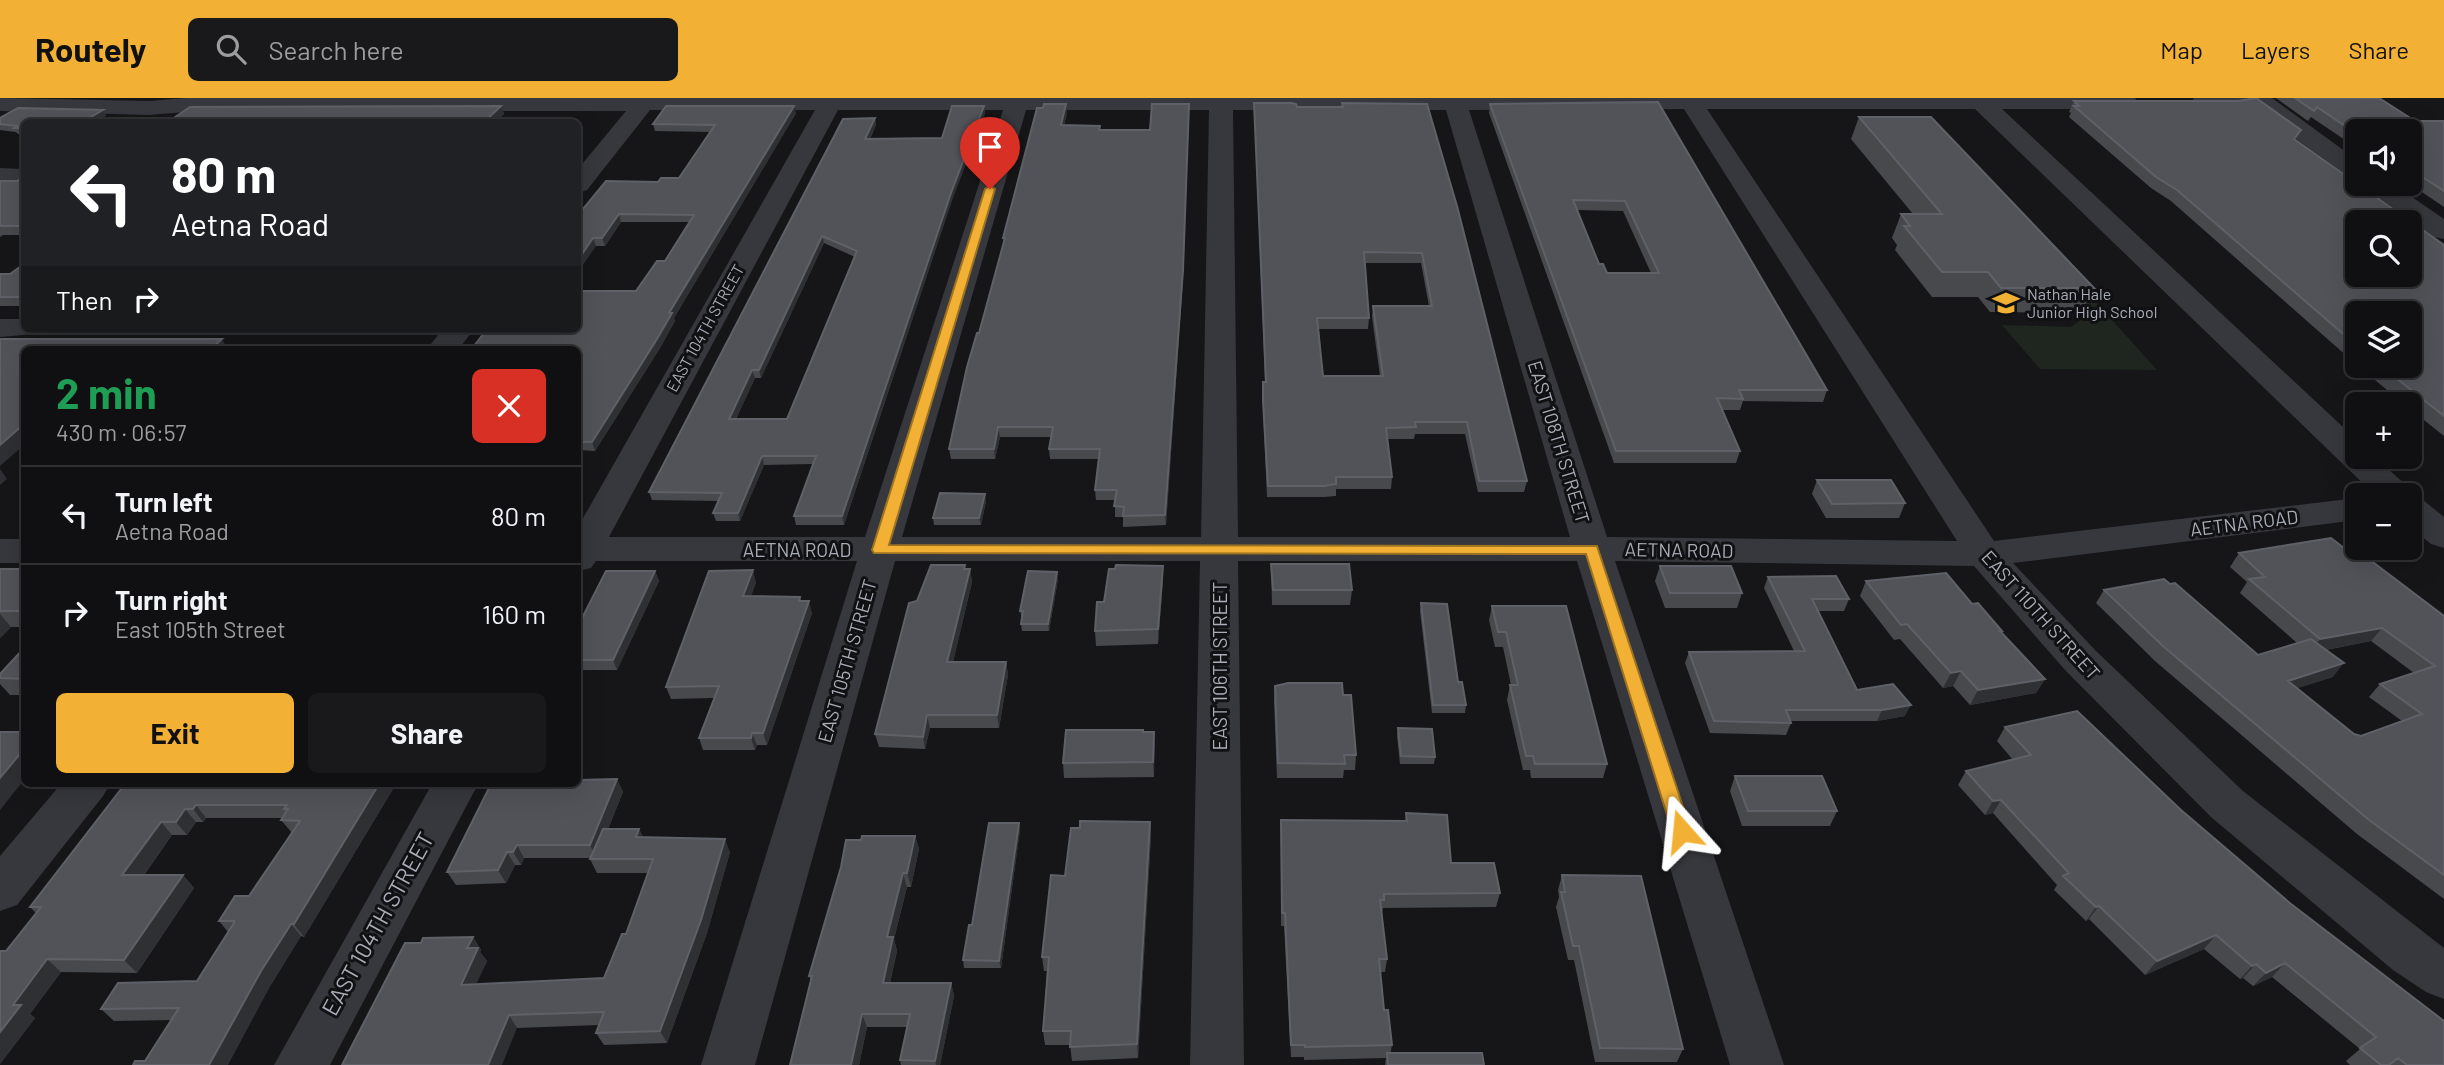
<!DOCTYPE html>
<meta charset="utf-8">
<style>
:root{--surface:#101012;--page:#19191b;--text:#f1f3f6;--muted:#9c9d9f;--line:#303032;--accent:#f2b134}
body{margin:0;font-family:Barlow,sans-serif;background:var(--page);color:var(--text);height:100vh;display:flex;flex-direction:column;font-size:26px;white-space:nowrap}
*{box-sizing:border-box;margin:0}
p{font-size:23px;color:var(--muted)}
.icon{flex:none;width:38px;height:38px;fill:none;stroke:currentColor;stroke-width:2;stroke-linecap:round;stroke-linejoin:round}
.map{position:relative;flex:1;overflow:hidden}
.details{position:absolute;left:21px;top:248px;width:560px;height:441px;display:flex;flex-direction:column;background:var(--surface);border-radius:10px;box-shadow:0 7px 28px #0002,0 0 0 2px var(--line)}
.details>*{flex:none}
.banner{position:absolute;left:21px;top:21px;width:560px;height:214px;border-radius:10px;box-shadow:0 7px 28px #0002,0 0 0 2px var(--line);background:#202124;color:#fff;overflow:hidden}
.fabs{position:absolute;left:2345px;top:21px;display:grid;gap:14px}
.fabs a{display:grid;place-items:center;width:77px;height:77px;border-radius:10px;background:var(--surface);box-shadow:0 7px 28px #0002,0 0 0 2px var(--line);font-size:35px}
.pin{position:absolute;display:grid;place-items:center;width:60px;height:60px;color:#fff;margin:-72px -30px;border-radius:50% 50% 50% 0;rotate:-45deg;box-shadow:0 0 7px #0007}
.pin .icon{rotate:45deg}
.me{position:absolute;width:77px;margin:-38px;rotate:342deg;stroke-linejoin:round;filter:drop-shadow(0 0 5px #0008)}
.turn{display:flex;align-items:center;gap:24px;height:147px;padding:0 35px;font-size:32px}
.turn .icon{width:91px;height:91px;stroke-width:2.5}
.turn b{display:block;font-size:49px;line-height:60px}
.then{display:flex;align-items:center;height:66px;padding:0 35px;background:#0003;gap:14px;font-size:26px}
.round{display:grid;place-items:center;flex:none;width:74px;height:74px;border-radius:10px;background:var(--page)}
.head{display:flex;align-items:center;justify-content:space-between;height:119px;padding:0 35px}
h1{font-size:42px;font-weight:700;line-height:52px;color:#1e9e55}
.cta{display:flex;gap:14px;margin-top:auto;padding:14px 35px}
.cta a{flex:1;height:80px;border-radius:10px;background:var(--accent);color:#111;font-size:28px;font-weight:700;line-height:80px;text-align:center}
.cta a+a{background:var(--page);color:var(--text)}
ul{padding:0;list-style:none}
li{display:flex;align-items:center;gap:21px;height:98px;padding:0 35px;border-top:2px solid var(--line)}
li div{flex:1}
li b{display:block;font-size:26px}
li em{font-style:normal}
header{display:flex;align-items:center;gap:42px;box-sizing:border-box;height:98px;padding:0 35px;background:var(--accent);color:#111}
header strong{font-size:33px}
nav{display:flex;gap:38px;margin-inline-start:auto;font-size:24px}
.search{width:490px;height:63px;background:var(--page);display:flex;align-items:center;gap:18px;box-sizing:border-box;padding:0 24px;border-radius:10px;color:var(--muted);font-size:26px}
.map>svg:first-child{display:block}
</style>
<header>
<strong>Routely</strong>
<div class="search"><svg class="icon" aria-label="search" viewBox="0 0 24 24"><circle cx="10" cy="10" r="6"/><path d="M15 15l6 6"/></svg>Search here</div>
<nav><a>Map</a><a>Layers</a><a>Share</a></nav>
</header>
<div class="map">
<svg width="2444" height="967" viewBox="0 0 2444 967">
<rect width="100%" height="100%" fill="#161618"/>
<path fill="#1e261f" d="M2050,182L2077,183L2157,272L2040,271L2002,227L2071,229L2083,220Z"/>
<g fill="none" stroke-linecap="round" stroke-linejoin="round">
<path fill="#37383d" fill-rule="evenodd" d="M0,0L149,3L187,0H2135L2138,4L2134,9L2126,11H2002L2357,342V359H2375L2408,389L2412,399L2423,402L2444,419V450L2431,446L2410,429V397H2375L1975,11H1707L1994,443L2357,400V422L2013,465L2096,553L2243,693L2444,850V901L2426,894L2393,872L2211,719L2066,573L1974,468L1615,463L1784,967H1730L1577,463H1238L1244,967H1190L1200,463H895L755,967H701L857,463H596L591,470L578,473V429L815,12H650L587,92L578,95V71L626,13H199L149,17L0,13ZM1684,11L1957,443L1607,439L1469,12ZM838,12H1003L865,439H609ZM1026,12H1209L1201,439H902ZM1233,12H1446L1570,439H1238Z
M2194,0H2272L2357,62V81L2348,78L2250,8L2203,11L2195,9L2191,4Z
M0,70L24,71V87L0,86Z
M2363,86H2393L2444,121V141L2434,139L2367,91Z
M0,221H24V231H38L35,236L0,239Z
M443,231H474L458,252H426Z
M0,441H24V465H0Z
M61,686H110L103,698L17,807L0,813V758Z
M432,686H478L330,967H274Z"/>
</g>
<path fill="#47494d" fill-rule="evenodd" d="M2276,0H2379L2415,23H2444V109L2410,86V33H2357V50L2311,19L2308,23Z
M2074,3L2295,42L2444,147V338L2410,311V306H2404L2358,268H2410L2357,215V267L2171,103L2151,90L2069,19L2071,15L2069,14Z
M1658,4L1827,292L1823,304L1743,303L1740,312H1722L1740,353L1736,365H1614L1489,15L1490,6ZM1577,112L1623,113L1651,175H1607L1599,166Z
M1254,5L1297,9H1342V5L1427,6L1527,383L1524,394H1478L1465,336H1415L1414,341H1387L1392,379L1391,391H1336V398L1324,399H1267L1263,314V284H1265ZM1364,165H1421L1429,208H1373L1372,219L1380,278H1323L1319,231H1368L1369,220Z
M501,8L504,16L495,24H168Z
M984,8L985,15L952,102L844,427H796L794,418L813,366L764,367L740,423H716L713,415L718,403L652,402L649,394L875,20L876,27L870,41L942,40ZM824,145L855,159L787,321H736L755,280H761Z
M103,12L106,18L24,24V36H18L16,34L0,32V20Z
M796,15L674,220L675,223L660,250L595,353L578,352V252L665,163L690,124H621L605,148H596L578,117L679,80L710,34L655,33L653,26Z
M1067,15L1064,27L1100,32L1183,181L1166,427L1123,429V419H1115V402H1096L1095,392L1098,361H1050L1049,351L1051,339H1000L995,361H951L949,351L1003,147V140Z
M1859,19L2094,190L2081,215L1990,214L1978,199H1932L1895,152L1897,147L1892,140L1901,116H1913L1851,41Z
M24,79V137H3L0,139V83H17Z
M24,166V208H0V176H10Z
M1817,382L1905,405L1899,420H1826L1812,396Z
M986,403L981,427H934L933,420Z
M2344,450L2444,518V801L2357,736L2155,563L2096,505L2104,492L2258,557L2297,545L2240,495L2247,484L2230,469L2239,455ZM2371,543L2414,575L2380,586L2369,599L2402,623L2361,638L2354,636L2297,590L2333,579L2326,552Z
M1271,466L1352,492L1350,507H1272Z
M1163,468V482L1158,546L1096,548L1095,533L1104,504Z
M1660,468L1742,495L1737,510H1665L1655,483Z
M0,471H24V529H11L0,540Z
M966,471H970L972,484L953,564H1006L1008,577L999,630H930L925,651L879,649L875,636L917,503Z
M655,473L659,483L617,572H578V528Z
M1768,479L1849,501L1844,513H1818L1857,592L1905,618L1877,623H1790L1791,625L1786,637L1710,635L1685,565L1689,554L1794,553L1764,490Z
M1058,481L1049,533H1022L1021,526L1022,521L1020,513Z
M1866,483L1972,506L2002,533V535L2045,581L2036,595L1970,607L1953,588L1943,590L1900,541L1894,542L1860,498Z
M756,484L751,498L800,499L801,503L812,515L767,647H757L755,652H703L699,640L714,600L671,601L666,589Z
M1421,505L1458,584L1466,607L1465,615H1432L1420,513Z
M1492,508L1607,666L1603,680H1531L1530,672H1523L1507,602L1510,587H1511L1503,549H1495L1489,522Z
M24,550V597H10L0,586V576Z
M1275,588L1343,597L1356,657L1355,672H1344L1343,680H1277L1274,603Z
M2005,629L2444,967H2350L2346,963L2360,951L2272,879L2253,888L2243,880L2240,881L2204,851L2145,877L2089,821L2086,823L2054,792L2057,787L1993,715L1985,717L1958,687L1966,673L2013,662L1997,643Z
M1398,630L1435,659L1434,666H1400L1397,638Z
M1143,634H1154V679L1064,680L1063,665Z
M1735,678L1837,713L1830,728H1742L1730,693Z
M617,681L623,694L608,731H639L643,739L730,754L707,835L667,945L604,947L596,935L599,927L517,930L421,845L473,839L481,852L480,854L487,863L476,886L604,880L626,836L648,775H597L590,761V760H524L521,767H515L506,785L456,787L447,774Z
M125,686H396L304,839L301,838L272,885L145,963L171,922L114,923L101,911L197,883L228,834L219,823L249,798L292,735L281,722L282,720H206L203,724H196L187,737H172L144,777H183L194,790L137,875L61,874L30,916L35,920L0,966L6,853L36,815L30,809Z
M1406,715L1451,765L1500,795L1496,809L1383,810L1382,815L1387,861L1385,874H1380L1384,912L1392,947L1388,967H1385L1386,960L1304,962V959H1291L1284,828H1281V722L1405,723Z
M1150,724L1151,738L1138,960L1072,963L1070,947H1045L1043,933L1047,873H1044L1042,859L1065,778L1080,730Z
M1019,725L1020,732L1001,870H964L963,862L972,827Z
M915,738L919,751L911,789H907L894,841L897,853L890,885H951L954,898L940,967H901L900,962L907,929H867L859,967H790L811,883L809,878L861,742Z
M1562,777L1683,951L1677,964H1595L1574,862H1568L1556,809L1559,799L1558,792Z"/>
<path fill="#2f3033" d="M1066,6L1067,15L1062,36L1061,27Z
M501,8L504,16L495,24H484Z
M794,8L796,15L674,220L675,223L660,250L595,353L592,344Z
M984,8L985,15L952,102L844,427L842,418L951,95Z
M103,12L106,18L96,24H82Z
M1189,15L1183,181L1166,427L1165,417Z
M875,20L876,27L866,48L865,41Z
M619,116L621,124L605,148L602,140Z
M822,138L824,145L761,280L759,272Z
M593,140L596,148L578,174V162Z
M222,241L228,252H210Z
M752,272L755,280L732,329L729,321Z
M24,326V347L0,368V347Z
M998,329L1000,339L995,361L994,351Z
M762,358L764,367L740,423L738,415Z
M0,371L7,381L0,387Z
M985,396L986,403L981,427L979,420Z
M1163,468V482L1158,546V531Z
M970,471L972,484L950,577L947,564Z
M753,472L756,484L747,510L743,498Z
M655,473L659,483L617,572L613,562Z
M1057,474L1058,481L1049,533L1048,526Z
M809,503L812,515L767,647L763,635Z
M0,516L11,529L0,540Z
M2382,530L2371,543L2309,555L2320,541Z
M1006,564L1008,577L999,630L997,617Z
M2344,565L2333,579L2277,597L2288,583Z
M1961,573L1953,588L1943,590L1951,575Z
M2045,581L2036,595L1970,607L1978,592Z
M1911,607L1905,618L1877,623L1882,612Z
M927,617L930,630L925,651L923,639Z
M1154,634L1155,649L1154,679L1153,664Z
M752,635L757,647L755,652L751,640Z
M24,651V682L0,712V680Z
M617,681L623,694L596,760L590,747Z
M379,686H396L304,839L294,826Z
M2001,702L1993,715L1985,717L1993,703Z
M196,707L206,720L203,724L193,711Z
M185,711L196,724L187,737L176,724Z
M161,724L172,737L134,790L122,777Z
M1150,724L1151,738L1138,960L1137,946Z
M1019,725L1020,732L1001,870L999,863Z
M639,731L645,744L636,739Z
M915,738L919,751L911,789L907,775Z
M725,741L730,754L707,835L667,945L660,933Z
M517,747L524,760L521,767L513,754Z
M507,754L515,767L506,785L498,772Z
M903,775L907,789L894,841L897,853L887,898L883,885L887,839Z
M183,777L194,790L137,875L124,862Z
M2099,808L2089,821L2086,823L2096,809Z
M291,826L301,838L272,885L228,967H209L261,873Z
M2216,837L2204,851L2145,877L2157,863Z
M473,839L481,852L480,854L487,863L470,899L461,887L467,850Z
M47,861L61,874L30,916L35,920L0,966V934L13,907Z
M2285,865L2272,879L2253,888L2266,875Z
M2256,866L2243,880L2240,881L2252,868Z
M951,885L954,898L940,967H936L935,963Z
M862,916L867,929L859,967H851Z
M509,917L517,930L502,967H488Z"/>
<path fill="#525359" stroke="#5f6168" stroke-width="2" fill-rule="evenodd" d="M2256,0L2301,32L2294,41L2444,147V318L2381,268H2410V215H2357V248L2177,92L2156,79L2074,8H2079L2074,3H2238ZM2357,124H2410V177H2357Z
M2295,0H2379L2415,23H2444V93L2410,71V33H2357V36L2317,9L2314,13Z
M1658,4L1827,292H1739L1743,301L1717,300L1740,353H1616L1490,6ZM1573,102L1625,103L1659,175H1607L1603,166H1599Z
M1254,5H1292L1296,6L1297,9H1343L1342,5L1427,6L1457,108L1527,383H1479L1467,324H1415L1416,329L1386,330L1392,379H1336V386L1324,388H1268L1263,303V284H1266ZM1364,154L1422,155L1432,208H1373L1383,278H1323L1317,220H1369Z
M1044,6H1066L1061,27L1100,28L1099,32H1150L1152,6H1189L1183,172L1165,417L1123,418L1124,409L1114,408L1117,392H1095L1100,351H1049L1053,329H998L994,351H949L967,269L977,235H979L1005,140H1003L1037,10H1043Z
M501,8L484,24H342L346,22H277L273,24H168L190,9Z
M666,8H794L669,215H672L657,241L592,344H578V252H471L487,231H578V193H636L657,163H665L694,117L619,116L602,140H593L578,162V117L606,83L658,84L661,80H679L715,27L653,26Z
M952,8H984L951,95L842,418H794L816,358H762L738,415H713L722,395L649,394L843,21L875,20L865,41L942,40ZM822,138L857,153L787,321H729L752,272H759Z
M18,10L103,12L82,24H24V30H14L17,28L0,26V20Z
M1859,19H1931L2094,190H2001L1988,174H1942L1904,128H1910L1901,116H1942Z
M24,79V128H0V83H17Z
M24,166V199H0V176H10Z
M0,241H222L210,252H24V326L0,347Z
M1817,382H1891L1905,405L1832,406Z
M940,395L985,396L979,420H933Z
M2331,440L2344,450L2353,449L2444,518V777L2369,722L2164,549L2104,492L2164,481L2170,486L2175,485L2258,557L2311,541L2344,565L2288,583L2354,636L2361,638L2422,616L2380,586L2435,568L2382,530L2320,541L2249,481L2265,479L2239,455Z
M1271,466H1349L1352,492H1273Z
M931,467H965L964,471H970L947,564H1006L997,617H927L923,639L875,636L909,505L917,503Z
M1116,467L1163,468L1158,531L1095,533L1097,504H1104L1109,471H1115Z
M1660,468H1731L1742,495H1670Z
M0,471H24V513H0Z
M753,472L743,498L800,499L799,503H809L763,635H752L751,640H699L719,588L666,589L709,473Z
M606,473H655L613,562H578V528Z
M1028,473L1057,474L1048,526H1021L1023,513H1020Z
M1946,475L1972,506L1978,505L2002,533H2000L2045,581L1978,592L1961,573L1951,575L1907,526L1901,527L1866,483Z
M1836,478L1849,501H1812L1857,592L1893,586L1911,607L1882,612H1786L1791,625L1714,623L1689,554L1805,553L1768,479Z
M1421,505L1447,506L1458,584H1462L1466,607H1433Z
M1492,508H1566L1607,666H1535L1533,658H1526L1510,587H1518L1506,534H1498Z
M24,550V581L0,580V576Z
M1288,585H1342L1343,597H1351L1356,657H1344L1345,666L1278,665L1275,588Z
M2077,613L2181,712L2291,806L2444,923V967H2407L2398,960L2389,967H2381L2360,950L2376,939L2285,865L2266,875L2256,866L2252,868L2216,837L2157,863L2099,808L2096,809L2063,778L2069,775L2001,702L1993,703L1966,673L2031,657L2005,629Z
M1398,630L1432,631L1435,659L1401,658Z
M1066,632H1143V634H1154L1153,664L1063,665Z
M0,634H24V651L0,680Z
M1735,678H1822L1837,713H1748Z
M617,681L590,747H517L513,754H507L498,772L447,774L491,686H578V682Z
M125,686H379L294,826H291L261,873L209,967H133L135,963H145L179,910L101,911L118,885L197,883L234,825V823H219L235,798H249L300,723L281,722L288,711H284L287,707H196L193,711H185L176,724H161L122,777H183L124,862L47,861L13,907H21L0,934V853H6L41,809H30Z
M1406,715L1447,717L1451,765H1494L1500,795L1384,796V802H1380L1387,861H1379L1384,912H1388L1392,947L1305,949V947H1291L1285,815H1282L1281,722L1407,723Z
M1080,723L1150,724L1137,946L1070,949L1071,933H1043L1049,859H1042L1051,777L1065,778L1071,730H1080Z
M989,725H1019L999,863L963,862L969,827H972Z
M603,731H639L636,739L725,741L701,822L660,933L596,935L604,914L509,917L488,967H342L405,845H421L423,840L473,839L467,850H478L461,887L604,880L622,836H626L653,761H590Z
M862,738H915L907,775H903L887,839H893L883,885H951L935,963L900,962L910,916H862L851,967H790L812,878H809L841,769L846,742H861Z
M1562,777L1641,778L1683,951L1600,950L1579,848H1573L1561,794H1565Z
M1387,955H1482L1484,967H1388Z"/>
<path fill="#f2b134" stroke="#9d7322" stroke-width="2" d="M990,88L995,91L889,447L1597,448L1691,733L1689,738L1682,740L1675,738L1672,733L1586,456L874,455L872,452L985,91Z"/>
<defs>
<g id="school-bare" transform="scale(2.1)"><path d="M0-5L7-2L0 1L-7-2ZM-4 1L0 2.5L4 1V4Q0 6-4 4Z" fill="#f2b134" stroke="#111113" stroke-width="2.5" paint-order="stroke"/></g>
</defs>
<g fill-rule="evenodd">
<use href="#school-bare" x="2006" y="205"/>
</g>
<g text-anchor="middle" stroke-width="6" stroke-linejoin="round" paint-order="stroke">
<g font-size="16" fill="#a8adb8" stroke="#111113" text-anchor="start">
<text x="2027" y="202">Nathan Hale<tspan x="2027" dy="18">Junior High School</tspan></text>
</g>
<g font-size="16" fill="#a8adb8" stroke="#111113">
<text transform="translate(705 230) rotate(-61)" y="6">EAST 104TH STREET</text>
</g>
<g font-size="19" fill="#a8adb8" stroke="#111113">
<text transform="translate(1559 344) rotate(73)" y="7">EAST 108TH STREET</text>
<text transform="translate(2244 425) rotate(-7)" y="7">AETNA ROAD</text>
<text x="797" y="459">AETNA ROAD</text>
<text transform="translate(1679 452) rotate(1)" y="7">AETNA ROAD</text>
<text transform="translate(2041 517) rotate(48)" y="7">EAST 110TH STREET</text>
<text transform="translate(847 563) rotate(-74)" y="7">EAST 105TH STREET</text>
<text transform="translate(1220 568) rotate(-90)" y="7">EAST 106TH STREET</text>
</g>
<g font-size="23" fill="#a8adb8" stroke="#111113">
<text transform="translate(378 826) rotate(-61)" y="8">EAST 104TH STREET</text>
</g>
</g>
</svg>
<div class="fabs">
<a><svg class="icon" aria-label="sound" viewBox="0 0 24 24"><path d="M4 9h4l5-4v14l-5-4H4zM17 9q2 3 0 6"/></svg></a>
<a><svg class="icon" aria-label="search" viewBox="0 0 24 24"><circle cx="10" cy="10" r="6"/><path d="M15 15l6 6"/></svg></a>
<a><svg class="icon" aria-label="layers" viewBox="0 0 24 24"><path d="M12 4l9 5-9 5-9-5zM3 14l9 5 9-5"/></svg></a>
<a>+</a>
<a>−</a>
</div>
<div class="pin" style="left:990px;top:91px;background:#d93025"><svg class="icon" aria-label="arrive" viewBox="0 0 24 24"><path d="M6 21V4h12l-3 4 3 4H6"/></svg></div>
<svg class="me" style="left:1682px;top:733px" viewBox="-20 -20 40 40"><path d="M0-17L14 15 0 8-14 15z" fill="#f2b134" stroke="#fff" stroke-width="4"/></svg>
<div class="banner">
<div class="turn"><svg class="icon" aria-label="left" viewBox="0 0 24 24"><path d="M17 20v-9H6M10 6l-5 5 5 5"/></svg><div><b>80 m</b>Aetna Road</div></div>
<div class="then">Then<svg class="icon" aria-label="right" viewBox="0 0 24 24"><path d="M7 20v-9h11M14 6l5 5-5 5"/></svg></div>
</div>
<section class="details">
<div class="head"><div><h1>2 min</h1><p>430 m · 06:57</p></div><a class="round" style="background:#d93025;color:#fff"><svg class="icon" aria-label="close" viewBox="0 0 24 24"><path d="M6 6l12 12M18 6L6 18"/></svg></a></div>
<ul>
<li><svg class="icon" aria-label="left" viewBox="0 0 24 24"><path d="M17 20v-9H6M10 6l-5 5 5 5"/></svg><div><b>Turn left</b><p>Aetna Road</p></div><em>80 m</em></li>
<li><svg class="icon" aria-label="right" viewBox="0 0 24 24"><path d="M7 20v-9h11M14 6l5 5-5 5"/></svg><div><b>Turn right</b><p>East 105th Street</p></div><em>160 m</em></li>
</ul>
<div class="cta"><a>Exit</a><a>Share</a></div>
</section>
</div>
